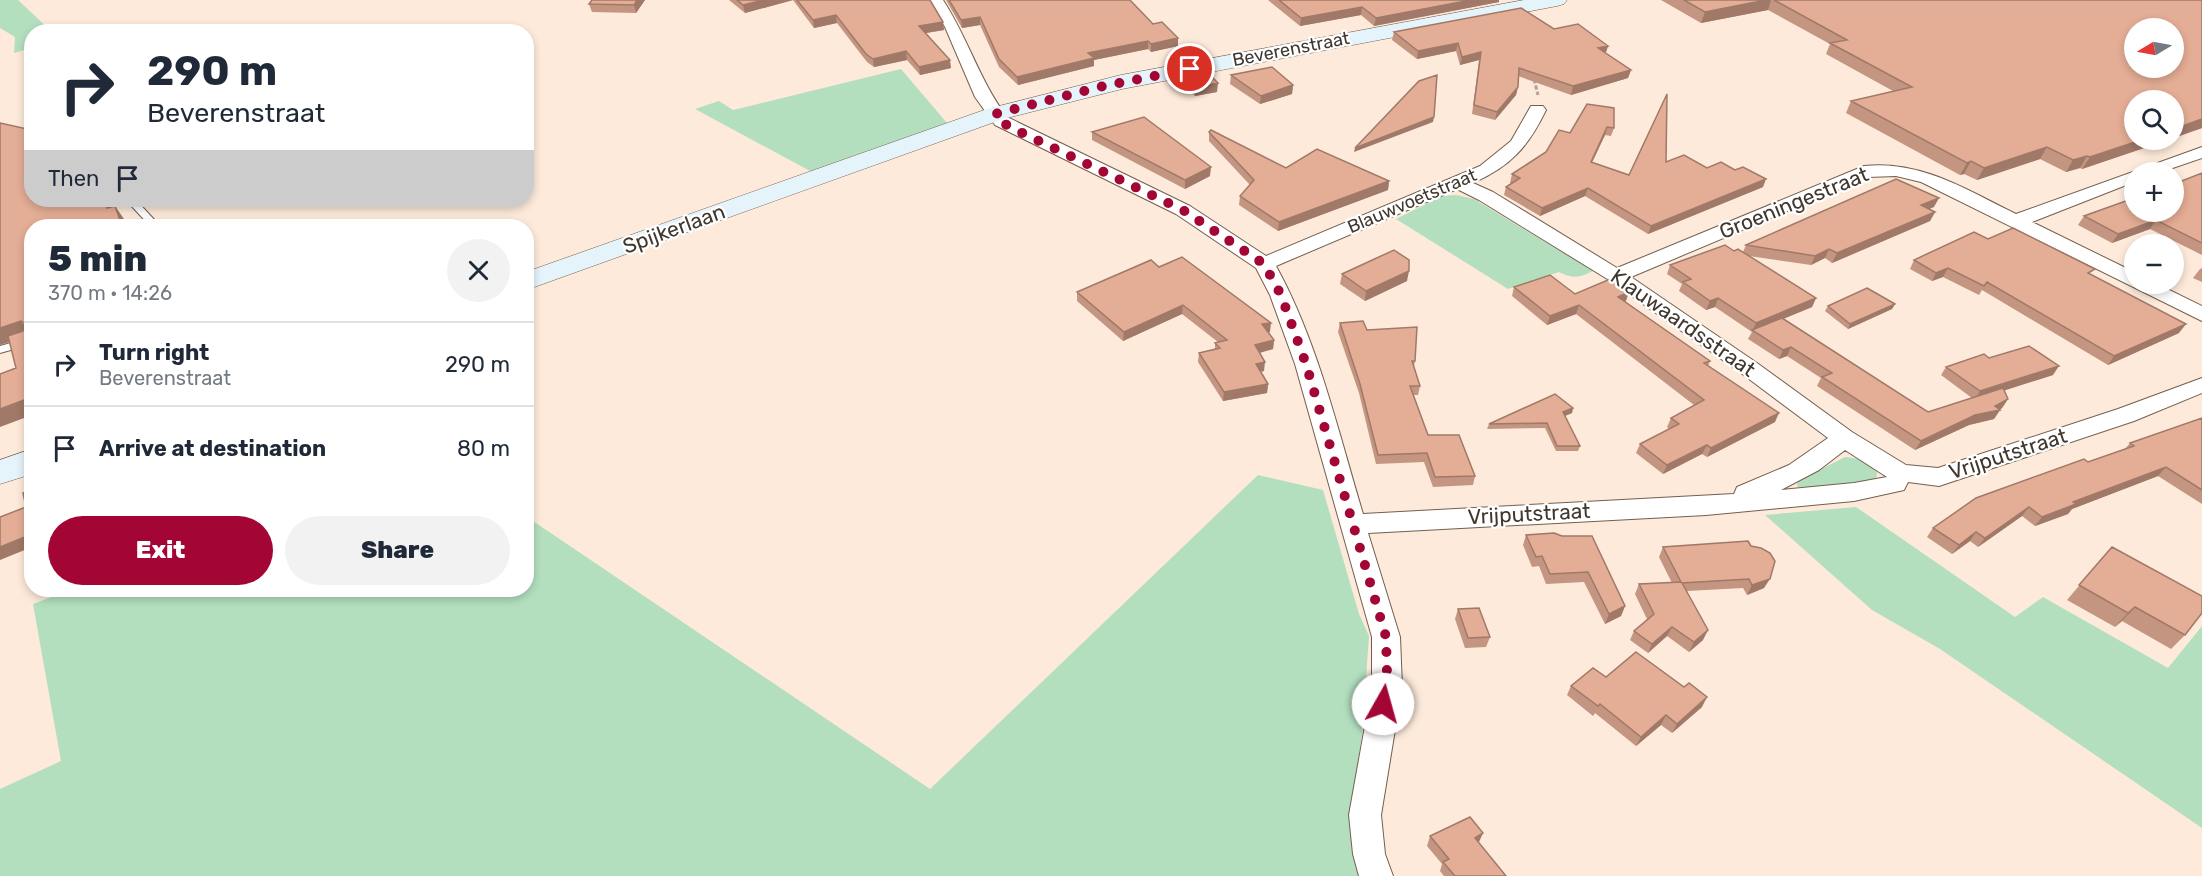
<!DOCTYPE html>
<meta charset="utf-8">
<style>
:root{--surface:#fff;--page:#f2f2f3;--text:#1f2937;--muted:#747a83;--line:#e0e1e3;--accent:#a30535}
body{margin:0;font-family:Rubik,sans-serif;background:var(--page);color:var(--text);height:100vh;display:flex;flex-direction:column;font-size:22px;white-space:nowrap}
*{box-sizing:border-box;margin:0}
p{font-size:20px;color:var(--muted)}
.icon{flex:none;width:33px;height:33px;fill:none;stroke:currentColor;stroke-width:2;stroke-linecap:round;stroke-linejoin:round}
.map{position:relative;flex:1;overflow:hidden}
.sheet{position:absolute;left:24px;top:219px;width:510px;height:378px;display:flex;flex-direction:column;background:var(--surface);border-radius:24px;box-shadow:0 3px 9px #0003}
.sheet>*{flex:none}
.guide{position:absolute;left:24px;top:24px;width:510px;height:183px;border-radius:24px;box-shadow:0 3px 9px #0003;background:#fff;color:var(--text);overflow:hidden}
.needle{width:39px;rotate:260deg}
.buttons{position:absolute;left:2124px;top:18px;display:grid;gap:12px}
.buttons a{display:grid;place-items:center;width:60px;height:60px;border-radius:50%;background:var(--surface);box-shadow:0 3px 9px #0003;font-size:30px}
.pin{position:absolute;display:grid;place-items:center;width:51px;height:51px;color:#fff;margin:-26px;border:3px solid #fff;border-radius:50%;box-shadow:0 2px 6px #0007}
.me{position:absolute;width:66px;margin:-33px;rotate:7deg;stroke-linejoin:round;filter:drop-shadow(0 0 4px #0008)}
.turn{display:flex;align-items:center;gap:21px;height:126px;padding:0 24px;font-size:27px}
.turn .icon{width:78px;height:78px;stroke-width:2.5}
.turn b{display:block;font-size:42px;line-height:51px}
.then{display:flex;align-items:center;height:57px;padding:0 24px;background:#0003;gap:12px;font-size:22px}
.round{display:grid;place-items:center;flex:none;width:63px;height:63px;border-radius:32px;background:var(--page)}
.summary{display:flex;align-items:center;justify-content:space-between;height:102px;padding:0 24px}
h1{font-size:36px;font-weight:800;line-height:45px}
.action{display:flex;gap:12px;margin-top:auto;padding:12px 24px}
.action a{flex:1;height:69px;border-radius:36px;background:var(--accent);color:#fff;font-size:24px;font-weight:800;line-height:69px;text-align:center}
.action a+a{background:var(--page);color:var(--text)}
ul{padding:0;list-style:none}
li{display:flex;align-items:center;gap:18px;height:84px;padding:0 24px;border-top:2px solid var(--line)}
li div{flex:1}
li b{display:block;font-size:22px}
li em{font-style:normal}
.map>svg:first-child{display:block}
</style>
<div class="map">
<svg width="2202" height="876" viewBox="0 0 2202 876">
<rect width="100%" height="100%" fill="#fdeada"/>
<path fill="#b3dfbf" d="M0,0H18L51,31L32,32L31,38L27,39L31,48L14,53L15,37L0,28Z
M901,69L947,123L812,172L695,109L719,101L733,110Z
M1456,195L1474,199L1593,271C1579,278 1572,279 1559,272L1508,289L1396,219L1442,196Z
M1845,457C1858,458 1868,462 1877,472L1876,482L1803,490L1797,486L1798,481Z
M1258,475L1323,490L1359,614L1369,636L1362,735L1351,807L1363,876H0V789L61,761L33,604L70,590H526L527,517L930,789Z
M1856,507L2015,617L2043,597L2168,668L2202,626V828L1940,649L1872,610L1765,515Z"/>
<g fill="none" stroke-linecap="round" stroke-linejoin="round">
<g stroke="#735f4d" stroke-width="2">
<path id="lane" d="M126,200H136L160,226H150Z
M32,337V344L0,353V346Z"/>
</g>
<g stroke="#735f4d" stroke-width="2">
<path id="street" d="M929,0H943C968,38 980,82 1007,117L1190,206L1266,256L1480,166L1511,141L1531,106H1543L1546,110C1528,147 1511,166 1473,183L1493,192L1617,268L1864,166C1921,160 1967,190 2016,214L2202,147V158L2161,172H2134V182L2032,222L2134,272V284H2157L2202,306V321L1921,182L1896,176L1868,177L1631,277L1757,363L1852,432L1906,465L1938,468L2118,409L2202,378V393L2134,421L1939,486L1908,482L1904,490L1854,501L1706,515L1368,533L1400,637L1402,687L1381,815L1385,854L1393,876H1359L1353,854L1349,815L1372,687V637L1295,364L1270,295L1256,268L1176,214L995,125L975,97L945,27ZM1457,189L1479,200L1609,280L1741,373L1828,438L1789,465L1737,487L1734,494L1363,514C1338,431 1318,342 1276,266ZM1845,450L1887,477L1854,483L1781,490L1819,470Z"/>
</g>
<g stroke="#735f4d" stroke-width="1">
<path id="secondary" d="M1524,0H1567L1564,4L1557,6L1122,89L1003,119L526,290V272L987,109L1121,75Z
M32,449V474L0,484V460Z"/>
</g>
<path stroke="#b2a396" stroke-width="3" stroke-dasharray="4.5 2" stroke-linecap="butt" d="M1534,79L1538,95"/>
<use href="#lane" fill="#fff" fill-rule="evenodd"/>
<use href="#street" fill="#fff" fill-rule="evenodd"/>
<use href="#secondary" fill="#e5f3fa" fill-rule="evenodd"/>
</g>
<path fill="#c49580" d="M592,0H645L636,13L592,12L589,4Z
M729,0H930L943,22L944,30L926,33L951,68L920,75L907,60L874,67L867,62L837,23L814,28L793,0L745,13Z
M946,0H1130L1153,24L1178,38V46L1151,52L1148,49L1094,60V66L1018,85L999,67L980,25L962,28Z
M1268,0H1499V2L1374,26L1361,15L1300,26Z
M1661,0H2202V128L2082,169L2080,168L2066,172L2040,159L1977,180L1964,174L1960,175L1846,113L1851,101L1893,91L1826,54L1830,44L1768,10L1701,23Z
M1554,29L1608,46L1606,53L1631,70L1628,78L1571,95L1518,76V87L1516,95L1495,120L1472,114L1479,60L1460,65L1456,51L1417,59L1392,40L1394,32Z
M1179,72L1217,92L1195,96L1179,80Z
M1231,75L1293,85L1292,94L1260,104L1230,84Z
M1587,104L1614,128L1611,136L1605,135L1592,163L1629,175L1666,162L1707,168L1763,187L1648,234L1585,196L1540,216L1504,195L1506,187L1512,183H1510L1512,174L1546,152L1570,133Z
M1092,132L1210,176L1185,189L1092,140Z
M1209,132L1286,168L1389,181L1388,190L1278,231L1239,205L1240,196L1250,185L1209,141Z
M2202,173V255L2150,229L2112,243L2078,225L2084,216Z
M1934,207L1929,209L1935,212L1930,221L1832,263L1825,258L1811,265L1749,256L1816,298L1812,307L1783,319L1928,412L1972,398L1941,375L1946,367L1989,358L2053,375L2004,390L2008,399L2002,408L2000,410L1994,419L1969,425L1915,450L1817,386L1821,378L1787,356L1779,359L1748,339L1752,332L1715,307L1706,310L1679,291L1682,284L1667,274L1670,265L1734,251L1743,252L1746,245Z
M1988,239L2091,275L2179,333L2108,365L1982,290L1979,295L1943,277L1932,281L1910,269L1914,260Z
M1159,267L1270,332H1268L1274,340L1273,349L1260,353L1264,371L1260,372L1268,384L1267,393L1223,401L1198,362L1199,353L1215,349V343L1218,342L1182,314L1123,341L1077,301V292Z
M2202,268V282L2193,278L2200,269Z
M1342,274L1407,281L1365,301L1340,284Z
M1514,287L1626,301H1625L1710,361L1708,366L1775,422L1707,457L1702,454L1663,474L1636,453L1640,444L1669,429L1667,427L1671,418L1694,405L1576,314L1547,325L1512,296Z
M1895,304L1892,309L1848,329L1825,311L1828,306Z
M1340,323L1367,330L1415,361L1414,366L1420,386L1418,395H1413L1428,435L1475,476L1473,485L1433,487L1424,462L1376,464L1359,393L1338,332Z
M1573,408L1572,413L1565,416L1580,446L1578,451H1556L1545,428L1487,429L1489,424Z
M2202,418V504L2158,476L2072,509L2068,514L2035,526L2022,516L1978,547L1970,541L1952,554L1927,537L1933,528L2088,462L2125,449L2130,443Z
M1554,533L1625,606L1621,616L1605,624L1584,582L1546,584L1539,566L1532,567L1523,545L1526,535Z
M1748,541L1764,588L1747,595L1743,588L1687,591L1703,640L1689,652L1667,636L1648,653L1630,640L1634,631L1647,619L1635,594L1639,584L1672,583L1659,557L1663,547Z
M2112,547L2185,635L2171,649L2122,621L2115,627L2067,600Z
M1458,609L1490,637L1486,647L1465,648L1455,619Z
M1606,677L1702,707L1672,733L1661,725L1636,746L1595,713L1593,716L1567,695L1571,686Z
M1430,836L1479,843L1506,876H1444L1440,871L1442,864L1427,846Z"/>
<path fill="#a07968" d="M637,0H645L636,13L634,5Z
M764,0H793L745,13L743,5Z
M1471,0H1499V2L1374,26L1376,18Z
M1766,0H1771L1768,10L1701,23L1705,12Z
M1362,7L1361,15L1300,26L1301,18Z
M836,15L837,23L814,28L813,20Z
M980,17V25L962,28L961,20Z
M943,22L944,30L920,34L919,26Z
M1178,38V46L1151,52V44Z
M1148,41V49L1094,60V66L1018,85L1017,77L1088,53Z
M1458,43L1456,51L1417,59L1418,51Z
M1608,46L1605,54L1598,48Z
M906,51L907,60L874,67L873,59Z
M1481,52L1479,60L1460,65L1462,57Z
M950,60L951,68L920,75L919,67Z
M1631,70L1628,78L1571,95L1573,86Z
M1218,83L1217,92L1195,96V88Z
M1293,85L1292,94L1260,104L1261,96Z
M1518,87L1516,95L1495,120L1497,112Z
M1434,117L1433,122L1354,152L1355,148Z
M2202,119V128L2174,138V129Z
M1607,127L1605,135L1588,170L1591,162Z
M2141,140H2168L2082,169L2090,157Z
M2047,147L2040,159L1977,180L1984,168Z
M2087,156L2080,168L2066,172L2073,160Z
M1971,161L1964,174L1960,175L1967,163Z
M1211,167L1210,176L1185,189V180Z
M1766,179L1763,187L1648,234L1651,226Z
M1389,181L1388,190L1278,231L1279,222Z
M1588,188L1585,196L1540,216L1542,208Z
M1939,198L1934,207L1916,214L1921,205Z
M105,200H109L116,221L107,208Z
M115,206L124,219L126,226H122Z
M1935,212L1930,221L1832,263L1837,253Z
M2156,220L2150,229L2112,243L2118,234Z
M1829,249L1825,258L1811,265L1815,256Z
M1948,268L1943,277L1932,281L1936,273Z
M1409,271L1407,281L1365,301L1366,291Z
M1629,292L1626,301L1615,306L1618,297Z
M1718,298L1715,307L1706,310L1710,301Z
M1816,298L1812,307L1754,331L1752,330V332L1756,323Z
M1895,304L1892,309L1848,329L1850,324Z
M1183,305L1182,314L1123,341L1124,332Z
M1579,305L1576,314L1547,325L1550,316Z
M21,321L31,335L0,345V328Z
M1271,323L1270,332L1261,333L1262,324Z
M2186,324L2179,333L2108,365L2114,356Z
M1274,340L1273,349L1254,354L1255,345Z
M526,344L530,353L526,354Z
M1791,347L1787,356L1779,359L1783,350Z
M1265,362L1264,371L1255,373L1256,364Z
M2059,366L2053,375L1975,400L1980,391Z
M1268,384L1267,393L1223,401L1224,392Z
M32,397V415L0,427V409Z
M2008,399L2002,408L1999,410H2000L1994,419L1969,425L1915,450L1921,441Z
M1573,408L1572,413L1562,417L1563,412Z
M1779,413L1775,422L1707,457L1711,448Z
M1707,445L1702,454L1663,474L1667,465Z
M2166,467L2158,476L2072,509L2068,514L2035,526L2042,517L2073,502Z
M2029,507L2022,516L1978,547L1985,538Z
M1976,532L1970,541L1952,554L1959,545Z
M32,534V547L0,560V547Z
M1770,579L1764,588L1747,595L1752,585Z
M243,590H264L248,596Z
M1625,606L1621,616L1605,624L1609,614Z
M2135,607L2122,621L2115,627L2128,613Z
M1672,627L1667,636L1648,653L1652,644Z
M1708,630L1703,640L1689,652L1694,642Z
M1707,697L1702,707L1672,733L1677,724Z
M1666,715L1661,725L1636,746L1641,737Z
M1483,833L1479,842L1471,847L1475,838Z"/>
<path fill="#e4ad95" stroke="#a07968" stroke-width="1.5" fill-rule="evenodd" d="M592,0H637L634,5L589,4Z
M737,0H764L743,5Z
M797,0H930L943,22L919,26L950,60L919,67L906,51L873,59L866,54L836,15L813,20Z
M949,0H1130L1153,24L1162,22L1178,38L1151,44L1148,41L1088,53L1094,58L1017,77L999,59L980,17L961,20Z
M1279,0H1471L1376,18L1362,7L1301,18Z
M1684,0H1766L1705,12Z
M1774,0H2202V119L2174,129V100H2134V140H2141L2090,157L2087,156L2073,160L2047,147L1984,168L1971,161L1967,163L1851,101L1912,87L1830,43L1847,40ZM2134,28H2174V68H2134Z
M1521,8L1554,29L1578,24L1608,46L1598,48L1631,70L1573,86L1519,68L1518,87L1497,112L1474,105L1481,52L1462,57L1458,43L1418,51L1394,32Z
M1202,67L1218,83L1195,88L1179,72Z
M1272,67L1293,85L1261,96L1231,75Z
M1437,75L1434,117L1355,148L1419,81Z
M1667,94L1666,162L1684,155L1707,168L1721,162L1735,170L1743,167L1766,179L1651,226L1588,188L1542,208L1506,187L1520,178L1512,174L1546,152L1559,130L1570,133L1587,104L1614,108V128L1607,127L1591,162L1629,175Z
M1144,117L1211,167L1185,180L1092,132Z
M0,123L32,130V200H105L107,208L115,206L122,226H32V397L0,409V374L16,368L8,336L23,331L24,323L21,321L0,328Z
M1211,130L1286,168L1317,149L1389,181L1279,222L1240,196L1254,180L1209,132Z
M2202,173V243L2156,220L2118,234L2084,216L2134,198V212H2174V184Z
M1896,179L1939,198L1921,205L1935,212L1837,253L1829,249L1815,256L1746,245Z
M2013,228L2095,269L2088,273L2186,324L2114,356L1987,282L1984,286L1948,268L1936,273L1914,260L1974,232L1988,239Z
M1725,245L1734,251L1738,249L1816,298L1756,323L1718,298L1710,301L1683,282L1691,279L1670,265Z
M1394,250L1409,260V271L1366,291L1342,274Z
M1182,257L1271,323L1262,324L1274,340L1255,345L1265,362L1256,364L1268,384L1224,392L1199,353L1220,348L1215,343L1227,340L1183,305L1124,332L1077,292L1151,260L1159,267Z
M1550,275L1575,294L1610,279L1629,292L1618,297L1710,361L1704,363L1779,413L1711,448L1707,445L1667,465L1640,444L1679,424L1671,418L1704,400L1579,305L1550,316L1514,287Z
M1867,288L1895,304L1850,324L1828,306Z
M1782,318L1928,412L2003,388L2008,399L1995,406L2000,410L1975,415L1921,441L1822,377L1832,373L1791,347L1783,350L1752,330Z
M1363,321L1367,330L1417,327L1415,361H1412L1420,386H1410L1428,435H1459L1475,476L1435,477L1427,453L1378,455L1360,384L1340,323Z
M2029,346L2059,366L1980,391L1946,367L1984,354L1989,358Z
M1555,394L1573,408L1563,412L1580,446H1557L1547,423L1489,424Z
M2202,418V490L2166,467L2073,502L2076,504L2042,517L2029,507L1985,538L1976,532L1959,545L1933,528L1976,498L2084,459L2088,462L2134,446L2130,443Z
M32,490V534L0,547V517L26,507L23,493Z
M1554,533L1562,536H1592L1625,606L1609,614L1588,572L1550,574L1542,556L1536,557L1526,535Z
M1748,541L1751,546L1761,548L1770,553L1775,561L1770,579L1752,585L1749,579L1682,583L1708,630L1694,642L1672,627L1652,644L1634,631L1654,614L1639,584L1681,582L1663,547Z
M2112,547L2202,596V613L2185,635L2135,607L2128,613L2079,585Z
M1479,608L1490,637L1468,638L1458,609Z
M1636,652L1684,687L1689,683L1707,697L1677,724L1666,715L1641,737L1600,704L1598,706L1571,686L1593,668L1606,677Z
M1470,817L1483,833L1475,838L1506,876H1455L1443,862L1449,859L1430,836Z"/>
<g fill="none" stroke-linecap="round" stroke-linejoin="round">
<path stroke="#a30535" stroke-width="10" stroke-dasharray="0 18" d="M1190,69L1104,86L995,114L1000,121L1012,128L1183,210L1264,264L1281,295L1306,364L1386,637L1387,674L1383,704"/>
</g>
<g text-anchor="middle" stroke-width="4.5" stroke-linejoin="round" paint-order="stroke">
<g font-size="18" fill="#40372f" stroke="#fff">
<text transform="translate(1291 49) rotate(-11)" y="6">Beverenstraat</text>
<text transform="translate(1412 201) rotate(-23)" y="6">Blauwvoetstraat</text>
</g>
<g font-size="21" fill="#40372f" stroke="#fff">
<text transform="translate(1794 203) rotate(-22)" y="7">Groeningestraat</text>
<text transform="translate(674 229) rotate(-20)" y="7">Spijkerlaan</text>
<text transform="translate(1683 323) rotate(35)" y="7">Klauwaardsstraat</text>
<text transform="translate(2008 454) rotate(-18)" y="7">Vrijputstraat</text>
<text transform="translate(1529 514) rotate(-3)" y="7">Vrijputstraat</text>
</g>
</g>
</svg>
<div class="buttons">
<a><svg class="needle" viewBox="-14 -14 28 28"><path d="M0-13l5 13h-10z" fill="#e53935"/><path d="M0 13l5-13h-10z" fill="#747a83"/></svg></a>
<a><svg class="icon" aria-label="search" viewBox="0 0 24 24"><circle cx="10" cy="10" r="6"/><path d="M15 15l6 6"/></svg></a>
<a>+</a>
<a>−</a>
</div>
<div class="pin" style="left:1190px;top:69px;background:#d93025"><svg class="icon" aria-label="arrive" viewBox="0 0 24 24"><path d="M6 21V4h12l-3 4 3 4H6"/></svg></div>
<svg class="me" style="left:1383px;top:704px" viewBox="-20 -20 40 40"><circle r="19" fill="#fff"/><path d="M0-13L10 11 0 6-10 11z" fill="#a30535"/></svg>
<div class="guide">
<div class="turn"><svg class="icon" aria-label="right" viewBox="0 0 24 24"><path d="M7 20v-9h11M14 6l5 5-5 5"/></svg><div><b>290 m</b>Beverenstraat</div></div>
<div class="then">Then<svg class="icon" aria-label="arrive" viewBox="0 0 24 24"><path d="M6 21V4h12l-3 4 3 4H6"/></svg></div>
</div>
<section class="sheet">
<div class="summary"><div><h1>5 min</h1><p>370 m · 14:26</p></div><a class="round"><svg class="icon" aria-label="close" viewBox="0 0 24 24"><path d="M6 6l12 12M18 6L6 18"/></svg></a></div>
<ul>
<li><svg class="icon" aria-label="right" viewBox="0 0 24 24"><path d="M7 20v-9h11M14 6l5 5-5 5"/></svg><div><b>Turn right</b><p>Beverenstraat</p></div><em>290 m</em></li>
<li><svg class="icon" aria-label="arrive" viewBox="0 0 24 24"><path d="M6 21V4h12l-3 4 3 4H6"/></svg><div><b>Arrive at destination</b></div><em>80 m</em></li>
</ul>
<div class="action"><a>Exit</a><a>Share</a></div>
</section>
</div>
